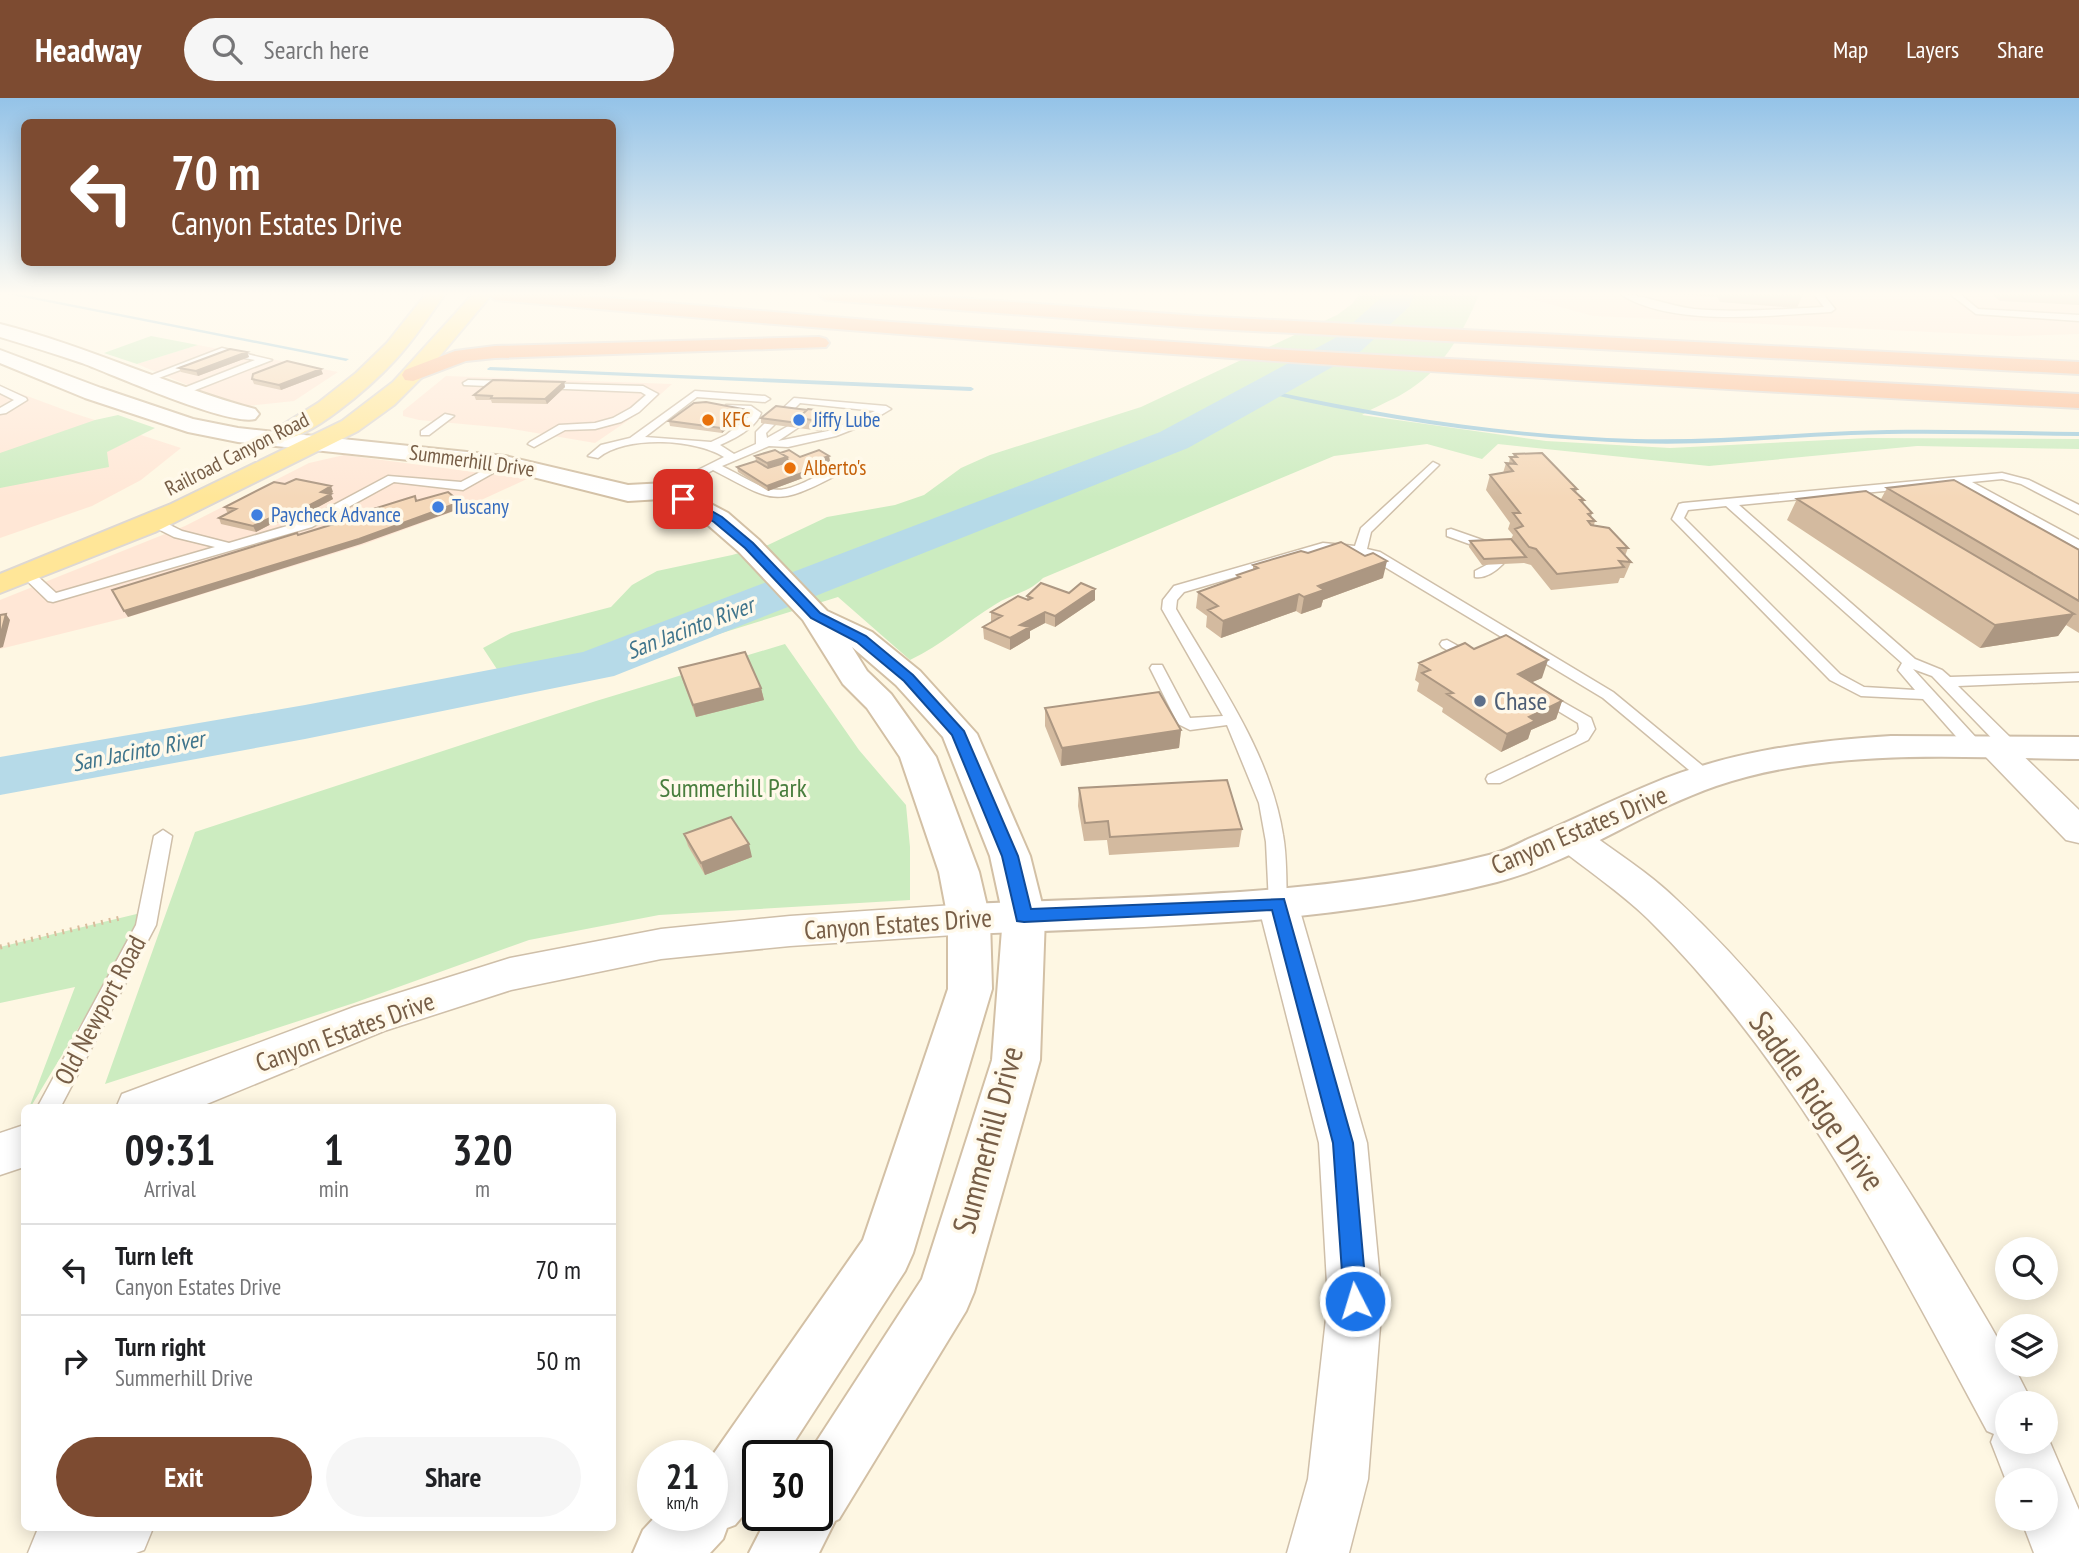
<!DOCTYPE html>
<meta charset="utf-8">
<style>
:root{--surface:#fff;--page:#f6f6f6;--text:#202124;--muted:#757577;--line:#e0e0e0;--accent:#7d4b31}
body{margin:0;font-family:"PT Sans Narrow",sans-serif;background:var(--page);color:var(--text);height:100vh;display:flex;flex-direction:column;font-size:26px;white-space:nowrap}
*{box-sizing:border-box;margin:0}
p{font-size:23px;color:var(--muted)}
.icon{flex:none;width:38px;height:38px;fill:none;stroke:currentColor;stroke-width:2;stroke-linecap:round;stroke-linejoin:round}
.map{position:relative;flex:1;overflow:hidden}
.details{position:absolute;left:21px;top:1006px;width:595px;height:427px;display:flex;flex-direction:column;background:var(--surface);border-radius:10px;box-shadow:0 4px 18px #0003}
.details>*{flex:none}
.guide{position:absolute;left:21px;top:21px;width:595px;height:147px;border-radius:10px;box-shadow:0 4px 18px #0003;background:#7d4b31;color:#fff;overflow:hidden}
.buttons{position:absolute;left:1995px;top:1139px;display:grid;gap:14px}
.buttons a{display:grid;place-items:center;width:63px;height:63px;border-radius:50%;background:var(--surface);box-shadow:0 4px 18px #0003;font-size:35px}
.speed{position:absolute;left:637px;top:1342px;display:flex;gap:14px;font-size:35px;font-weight:700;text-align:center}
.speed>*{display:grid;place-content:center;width:91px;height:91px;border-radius:50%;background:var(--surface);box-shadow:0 4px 18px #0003;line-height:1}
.speed small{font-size:18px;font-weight:400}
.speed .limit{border:4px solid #111;border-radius:10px;background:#fff;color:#111}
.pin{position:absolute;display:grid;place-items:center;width:60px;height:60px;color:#fff;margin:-30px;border-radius:14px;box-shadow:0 4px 10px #0006}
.me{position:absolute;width:77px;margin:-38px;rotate:355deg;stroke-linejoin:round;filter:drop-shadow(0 0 5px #0008)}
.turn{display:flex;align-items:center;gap:24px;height:147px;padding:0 35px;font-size:32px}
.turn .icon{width:91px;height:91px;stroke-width:2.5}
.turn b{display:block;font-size:49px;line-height:60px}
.eta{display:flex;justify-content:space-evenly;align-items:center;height:119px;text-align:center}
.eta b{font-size:42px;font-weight:700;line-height:49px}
.primary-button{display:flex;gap:14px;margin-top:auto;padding:14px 35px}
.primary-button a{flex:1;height:80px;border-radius:42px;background:var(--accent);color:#fff;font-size:28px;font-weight:700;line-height:80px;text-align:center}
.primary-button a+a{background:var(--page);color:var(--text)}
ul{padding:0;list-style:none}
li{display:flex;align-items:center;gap:21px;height:91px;padding:0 35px;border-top:2px solid var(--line)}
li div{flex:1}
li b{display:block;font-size:26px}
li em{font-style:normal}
header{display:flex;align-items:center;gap:42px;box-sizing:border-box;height:98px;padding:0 35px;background:var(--accent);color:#fff}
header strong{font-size:33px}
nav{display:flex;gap:38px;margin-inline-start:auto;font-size:24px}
.search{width:490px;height:63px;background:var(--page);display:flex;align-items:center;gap:18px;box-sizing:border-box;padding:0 24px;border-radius:38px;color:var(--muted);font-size:26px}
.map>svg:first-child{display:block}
</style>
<header>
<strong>Headway</strong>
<div class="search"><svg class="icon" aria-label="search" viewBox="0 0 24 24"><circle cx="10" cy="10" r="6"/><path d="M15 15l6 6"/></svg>Search here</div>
<nav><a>Map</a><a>Layers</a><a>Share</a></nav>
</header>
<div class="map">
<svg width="2079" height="1455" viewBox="0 0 2079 1455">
<rect width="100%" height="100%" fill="#fef7e3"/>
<path fill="#ffe7d6" d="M1523,196H2079V236L2015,238L1593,218L1520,198Z
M198,247L338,274L294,303L248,308L204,294L137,266Z
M446,278L672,286L642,313L595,345L506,330L419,322L403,318V313Z
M0,288L73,315L181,350L141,382L92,408L0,440Z
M344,357L527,381L466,409L365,446L129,519L0,551V502L185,428L309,365Z"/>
<path fill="#ccecc0" d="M1359,196L1479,197C1462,236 1442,273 1404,295C1391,303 1374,309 1362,317L1546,343L1670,350L1868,340L2079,341V351L1917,348L1709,368L1498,346L1482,361L1427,346L1334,358L1043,480C1028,495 1014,495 996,506C966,524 942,547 910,562L838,499L570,582L533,589L506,585L483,550L511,535L611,509L632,487L657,473L732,457L768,447L827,419L895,407L924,397L961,370L990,357L1141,309L1337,217L1352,206Z
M151,238L198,247L137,266L104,255Z
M118,317L155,330L107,354L109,369L0,390V355L95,322Z
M785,546L859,652L906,707L910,749V802L659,817L529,842L354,905L105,986L195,734L596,603Z
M149,813L30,1010H29L75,889L0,905V849Z"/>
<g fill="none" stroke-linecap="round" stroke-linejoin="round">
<path fill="#9cc9db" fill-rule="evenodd" d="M7,196H19L349,261L346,263Z
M490,269L971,289L974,291L971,293L488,272L487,271Z
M1263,291C1386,318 1509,337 1635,341C1707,343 1779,336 1852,333C1927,330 2003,333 2079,334V338C2003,337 1927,334 1851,337C1778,340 1706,348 1634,345C1508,340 1383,323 1261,294V292Z"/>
<path fill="#b6dae8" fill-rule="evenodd" d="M1385,196H1415L1409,209L1361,253L1188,350L614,578L305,641L0,697V659L305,607L583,554L1160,334L1337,239Z"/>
<g stroke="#cfbfa9" stroke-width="3">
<path id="service" d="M1620,196C1641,196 1670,208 1694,211C1737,215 1781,211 1824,209L1814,196H1823L1835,211L1831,214C1770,217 1673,230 1620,196Z
M1950,196H1960L1978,211L2079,217V223L1976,216Z
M222,250L272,262L180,298L176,297V293L255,262L223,256L148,284L139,282Z
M468,282L513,283L518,286L513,289L464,287L463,285Z
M537,285L643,288L658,296L639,314L621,324L595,331L565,332L534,349L528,346L530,344L559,327L595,325L613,320L631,310L646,297L641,294L541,290L536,287Z
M0,288L26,300L27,302L6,315L0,316V310L14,302L0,295Z
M695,293L765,298L770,301L765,304L697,299L645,339L711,344L726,337L750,318L748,314L726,311V307L751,308L761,315C756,330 734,341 720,347L734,356L756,346V334L766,324L775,326L766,335L767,340L790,327L799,329L778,343L828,333L875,313L800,305L789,316H781V312L794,300L886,308L891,311L864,327L836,338L788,349L769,348L722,368C772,393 770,403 823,375L814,367L816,365H824L835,373L833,379C772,411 770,401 713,372L670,396H662V390L724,359C695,341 626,337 598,360L588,358L601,347L630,340Z
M445,316L454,318L429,337H421V333Z
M501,363L511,365L463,392L394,384L312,429L53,504L48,503L20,476L27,472L32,473L56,495L215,449L174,439L152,428V422H160L182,433L229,445L304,423L388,378L461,384Z
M1433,364L1439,367L1437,369L1371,434L1367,451L1380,454L1613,594L1715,678L1707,683L1701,682L1603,600L1370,460L1346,453H1324L1184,494L1177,502L1176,511C1217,582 1270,654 1283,737C1287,759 1286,783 1287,806L1285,811H1271L1269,806L1266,744L1259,705L1227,627L1190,632L1178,626L1150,570L1152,567H1162L1190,620L1223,618L1162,511L1163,502L1174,488L1323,445L1355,448L1361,430Z
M2002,375L2029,382L2079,407V416L2021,386L2002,381L1972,384L2079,442V451L1957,386L1739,407L1915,561L1942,572L1950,579L2079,575V583L1958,588L2017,646L2019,650L2011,655L2005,654L1932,578L1913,571L1981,645L1983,649L1981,653H1969L1923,601L1861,598L1830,582L1672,421L1679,406L1683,405ZM1726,408L1902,565L1898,572L1915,592L1864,589L1840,576L1684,420L1688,412Z
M1451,431L1491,445L1492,448L1486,452L1447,438V432Z
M1496,462L1503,466C1496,473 1485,481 1475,479V473Z
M1447,542L1480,560L1482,563L1480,566H1470L1442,549L1440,546L1442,543Z
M1540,591L1591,620L1595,631L1588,642L1500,685H1488L1486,681L1488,677L1576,636L1579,631L1578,625L1535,599L1532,596L1535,593Z
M163,732L172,738L156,827L60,1010H37L136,827L154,738Z"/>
</g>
<g stroke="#cfbfa9" stroke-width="3">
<path id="minor" d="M1996,639L2008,643L2079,712V745L2066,742L1984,657L1979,650L1984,643Z
M1570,726L1583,730C1614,753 1648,774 1676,801C1807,922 1900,1074 1990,1227L2007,1257V1267H2013L2033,1306H2007V1344H2046V1335L2079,1412V1455H2034L2021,1421H2046V1382H2007V1385L1991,1344L1994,1336L1987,1333C1890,1153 1795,966 1648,821C1620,794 1587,772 1557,748L1551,739L1557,730Z
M1278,792L1292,796L1298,806L1367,1045L1382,1203L1368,1381L1349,1455H1287L1308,1381L1328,1203L1319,1045L1258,806L1264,796Z
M969,806L983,811L989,821L983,831L969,836L790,848L661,861L511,892L384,933L197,1010H116L122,996L354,909L510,860L661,831L790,818Z
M24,1027V1069L0,1077V1035Z
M44,1430H153L144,1452L136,1455H28L37,1433Z"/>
</g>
<g stroke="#cfbfa9" stroke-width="4">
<path id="tertiary" d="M1891,638L2079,639V661C1959,660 1832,649 1716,688C1641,714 1574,764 1497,784C1325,828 1145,828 969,836L954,832L948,821L954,810L969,806C1142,798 1320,800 1489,757C1503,754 1516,747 1528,741C1569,724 1608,704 1649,687C1726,654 1808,643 1891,638Z"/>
</g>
<g stroke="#d3c0a5" stroke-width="4">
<path id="secondary" d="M0,226C87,248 169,288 255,311L259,316L255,321C228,328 114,277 82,265C55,256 27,247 0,239Z
M0,252L101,290L193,321L238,330L505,358L628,387L666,385L675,387L728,415L759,442L827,513L872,534L920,573L977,636L1030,758L1045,818L1040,962L974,1194L966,1213L839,1421L835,1423L819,1455H749L768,1418H817V1358H807L922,1181L992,962L1003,818L990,758L943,639L896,587L852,549L867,573L891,596L936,659L979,774L990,821L992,891L913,1155L905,1173L785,1358H758V1400L735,1427L727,1430L723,1441L710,1455H633L643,1432L656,1418H712V1358L863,1142L948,891V821L939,774L900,659L867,610L843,586L803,522L739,454L708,427L661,401L628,403L505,372L238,344L188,334L85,300L0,265Z"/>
</g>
<g stroke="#ded8d3" stroke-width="4">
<path id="primary" d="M426,196H445C429,218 414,242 395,262C375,284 305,348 276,341L272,336L276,331L318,305L356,275L387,245Z
M473,196H492L423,278L394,307L358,333L155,434L0,495V476L171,406L342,323L393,284Z"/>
</g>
<g stroke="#ded8d3" stroke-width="4">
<path id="motorway" d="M487,196H563L891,224L1287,252L2079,296V310C1551,283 1023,250 496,202Z
M817,196H907L1197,218L2079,264V276L1197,230L826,202Z
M819,239L826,241L829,245L826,249L495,260L466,263L413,283L405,282L402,277L405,272L455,253L495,248Z"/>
</g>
<path stroke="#d9bc9c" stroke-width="5" stroke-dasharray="2 6" stroke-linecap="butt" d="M0,849L120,820"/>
<use href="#service" fill="#fff" fill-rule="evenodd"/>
<use href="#minor" fill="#fff" fill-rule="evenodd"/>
<use href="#tertiary" fill="#fff" fill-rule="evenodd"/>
<use href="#secondary" fill="#fff" fill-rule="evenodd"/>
<use href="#primary" fill="#ffe698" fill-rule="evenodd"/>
<use href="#motorway" fill="#fbbd96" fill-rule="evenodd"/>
</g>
<path fill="#d3ba9f" d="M1675,196H1803L1797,210L1720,204L1717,199Z
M1991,196H2079V207L2000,203Z
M247,254L249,259L198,278L181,274L179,270Z
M323,276L281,292L254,286L252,281Z
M564,284L565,289L547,306L492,305L491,302H476L474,297Z
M743,311L744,316L722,335L670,328L669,323Z
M830,314L835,320L821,333L761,325V320Z
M780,355L800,359L829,358L830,364L817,368L819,374L768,393L738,374L737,369L756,363L755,358Z
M1514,356L1577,391L1576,395L1584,402L1583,406L1592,415L1591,419L1595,423L1594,427L1628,450L1625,458L1631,464L1624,480H1620L1618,485L1551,492L1531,467L1524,465L1482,467L1469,449L1470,443L1511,441L1513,437L1508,431L1510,425L1486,392L1490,377L1503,375L1506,365H1509L1510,359H1513Z
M285,386L333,394L330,396L333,401L285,427L275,424L256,434L221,426L219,420L229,415L227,414L225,409Z
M1887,390L2079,452V535L2066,527L2058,538L1980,550L1787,422L1797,401H1881Z
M1253,467L1383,480L1323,502L1321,509L1301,516L1296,513L1221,540L1206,529L1207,518L1196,510L1198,494L1236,481L1237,477L1253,472Z
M1069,495L1095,502L1055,529L1045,525L1030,533V540L1010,552L984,541L983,529L991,525V514L1027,502V498Z
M1474,551L1542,580L1532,584L1562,603L1556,621L1531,632L1528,641L1501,654L1442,614L1443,610L1417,593L1419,585L1415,582L1419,565Z
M679,570L761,590L764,602L696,619L682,581Z
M1045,610L1181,632L1179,650L1061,668L1045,628Z
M1079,690L1242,731L1239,749L1109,757L1107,742L1084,743L1078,708Z
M684,736L752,759L705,777L688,748Z"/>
<path fill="#ac9782" d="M247,254L249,259L198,278L196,273Z
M321,271L323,276L281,292L279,287Z
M564,284L565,289L547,306L545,301Z
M743,311L744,316L722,335L721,330Z
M830,314L831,323L821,333L819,323Z
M834,315L835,320L831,323L830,318Z
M829,358L830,364L812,370L811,364Z
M787,359L788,369L769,376L767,365Z
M818,369L819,374L768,393L767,388Z
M331,388L333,394L323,399L321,394Z
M331,396L333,401L285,427L283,421Z
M460,404L462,410L361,446L128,519L124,513Z
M272,419L275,424L256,434L253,428Z
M1387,463L1383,480L1323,502L1321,509L1301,516L1304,499L1318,488Z
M1095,491V502L1055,529V518Z
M1299,496L1296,513L1221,540L1223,523Z
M1045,514V525L1030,533V540L1010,552V540L1020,527Z
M6,516L10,522L3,549L0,550V539Z
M2074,516L2058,538L1980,550L1995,527Z
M1548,562L1542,580L1512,593L1518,576Z
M761,590L764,602L696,619L693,607Z
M1562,603L1556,621L1531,632L1528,641L1501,654L1507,636L1529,619Z
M1181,632L1179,650L1061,668L1062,650Z
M749,746L752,759L705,777L701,765Z"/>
<path fill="#f5d8b9" stroke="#ac9782" stroke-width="2" d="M230,251L247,254L196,273L179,270Z
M287,263L321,271L279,287L252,281L253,276Z
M493,282L564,284L545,301L491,300L492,298L474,297Z
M706,304L743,311L721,330L669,323L694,305Z
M776,308L807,312L798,320V325L761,320Z
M808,311L830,314L819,323L798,320Z
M775,352L787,359L767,365L755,358Z
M789,352L800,359L819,352L829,358L811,364L818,369L767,388L737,369L756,363L768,370L788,364L787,359L780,355Z
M1542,355L1577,391H1572L1584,402H1580L1592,415L1588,416L1595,423H1588L1591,427L1609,430L1628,450H1618L1631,464L1619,463L1624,469L1557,476L1536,451L1529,449L1515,431L1523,428L1513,415H1520L1490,377L1513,373L1506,365L1516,366L1510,359H1517L1514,356Z
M296,381L331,388L321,394L331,396L283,421L272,419L253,428L219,420L236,411L225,409L274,384L285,386Z
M1954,382L2079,452V503L1887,390Z
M1866,393L2074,516L1995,527L1797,401Z
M448,394L460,404L359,441L124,513L112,492L297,435L298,437L350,421L351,423L370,416L367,413L415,398L416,403Z
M1511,441L1526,459L1484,461L1470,443Z
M1341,444L1365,458L1373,455L1387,463L1318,488L1324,492L1304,499L1299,496L1223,523L1208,512L1218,508L1198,494L1240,479L1237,477L1258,470L1253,467L1301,453L1308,455Z
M1041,485L1069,495L1081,485L1095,491L1055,518L1045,514L1020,527L1030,529L1010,540L983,529L1002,518L991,514L1018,498L1028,502L1032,500L1027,498Z
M6,516L0,539V517Z
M1506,537L1548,562L1518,576L1562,603L1529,619L1535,623L1507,636L1447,596L1453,595L1422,575L1430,572L1419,565L1465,545L1474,551Z
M745,554L761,590L693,607L679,570Z
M1159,594L1181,632L1062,650L1045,610Z
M1227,682L1242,731L1110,739L1108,723L1085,725L1079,690Z
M731,719L749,746L701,765L684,736Z"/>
<linearGradient id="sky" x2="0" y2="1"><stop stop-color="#94c3e8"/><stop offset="0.49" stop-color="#fffbf2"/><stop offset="1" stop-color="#fffbf2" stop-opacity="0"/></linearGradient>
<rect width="2079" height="400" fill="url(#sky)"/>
<path fill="#1a73e8" stroke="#114b97" stroke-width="2" d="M679,399H687L722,419L753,445L820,515L866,538L913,577L964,633L1018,758L1031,811L1284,801L1353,1045L1367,1203L1363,1211L1355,1214L1347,1211L1344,1203L1333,1045L1272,812L1024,824L1017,823L1002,758L952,637L904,583L857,544L811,520L745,450L714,424L679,404Z"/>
<g fill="#e8710a" stroke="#fff9ea" stroke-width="2.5">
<circle cx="708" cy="322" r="7"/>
<circle cx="790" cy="370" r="7"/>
</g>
<g fill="#3f7fe0" stroke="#fff9ea" stroke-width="2.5">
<circle cx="799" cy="322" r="7"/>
<circle cx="438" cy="409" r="7"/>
<circle cx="257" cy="417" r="7"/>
</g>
<circle fill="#5c6f8a" stroke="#fff9ea" stroke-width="2.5" cx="1480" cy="603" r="7"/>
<g text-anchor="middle" stroke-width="7" stroke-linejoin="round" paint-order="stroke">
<g font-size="21" fill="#c56008" stroke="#fff9ea" text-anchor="start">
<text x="722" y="329">KFC</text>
<text x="804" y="377">Alberto's</text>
</g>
<g font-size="21" fill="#366cbe" stroke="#fff9ea" text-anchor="start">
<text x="813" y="329">Jiffy Lube</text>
<text x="452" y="416">Tuscany</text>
<text x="271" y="424">Paycheck Advance</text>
</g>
<g font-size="21" fill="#775e47" stroke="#fff9ea">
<text transform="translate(237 356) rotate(-27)" y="7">Railroad Canyon Road</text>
<text transform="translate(472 363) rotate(8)" y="7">Summerhill Drive</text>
</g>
<g font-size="23" font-style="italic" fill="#40758c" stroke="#fff9ea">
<text transform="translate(690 530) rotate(-21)" y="8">San Jacinto River</text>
<text transform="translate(138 653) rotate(-11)" y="8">San Jacinto River</text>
</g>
<g font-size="26" fill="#4e5e75" stroke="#fff9ea" text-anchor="start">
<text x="1494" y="612">Chase</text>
</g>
<g font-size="26" fill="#497e3e" stroke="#fff9ea">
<text x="733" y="699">Summerhill Park</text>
</g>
<g font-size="26" fill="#775e47" stroke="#fff9ea">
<text transform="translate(1579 732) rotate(-23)" y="9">Canyon Estates Drive</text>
<text transform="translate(898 826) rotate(-4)" y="9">Canyon Estates Drive</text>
<text transform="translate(100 912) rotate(-62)" y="9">Old Newport Road</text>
<text transform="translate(345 934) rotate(-20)" y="9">Canyon Estates Drive</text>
</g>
<g font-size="32" fill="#775e47" stroke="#fff9ea">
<text transform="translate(1817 1003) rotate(55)" y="11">Saddle Ridge Drive</text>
<text transform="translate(988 1042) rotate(-75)" y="11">Summerhill Drive</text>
</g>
</g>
</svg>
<div class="buttons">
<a><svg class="icon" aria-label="search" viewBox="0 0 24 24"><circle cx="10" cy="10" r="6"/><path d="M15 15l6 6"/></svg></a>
<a><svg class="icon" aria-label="layers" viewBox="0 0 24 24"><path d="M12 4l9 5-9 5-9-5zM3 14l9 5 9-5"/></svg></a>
<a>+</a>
<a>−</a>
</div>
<div class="speed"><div>21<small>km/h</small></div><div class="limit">30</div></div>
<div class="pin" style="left:683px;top:401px;background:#d93025"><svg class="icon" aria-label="arrive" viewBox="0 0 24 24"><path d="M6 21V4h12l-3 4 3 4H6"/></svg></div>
<svg class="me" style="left:1355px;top:1203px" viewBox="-20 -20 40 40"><circle r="17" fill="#1a73e8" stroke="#fff" stroke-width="3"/><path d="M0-11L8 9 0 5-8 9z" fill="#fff"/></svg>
<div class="guide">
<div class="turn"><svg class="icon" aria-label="left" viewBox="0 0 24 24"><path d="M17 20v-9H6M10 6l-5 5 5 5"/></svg><div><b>70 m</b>Canyon Estates Drive</div></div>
</div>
<section class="details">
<div class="eta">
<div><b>09:31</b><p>Arrival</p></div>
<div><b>1</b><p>min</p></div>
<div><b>320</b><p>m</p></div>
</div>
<ul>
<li><svg class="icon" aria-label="left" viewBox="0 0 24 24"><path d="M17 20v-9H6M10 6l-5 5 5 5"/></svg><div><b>Turn left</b><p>Canyon Estates Drive</p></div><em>70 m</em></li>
<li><svg class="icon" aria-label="right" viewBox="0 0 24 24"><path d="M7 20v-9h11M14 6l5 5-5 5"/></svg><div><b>Turn right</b><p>Summerhill Drive</p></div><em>50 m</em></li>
</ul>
<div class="primary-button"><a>Exit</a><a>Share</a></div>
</section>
</div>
